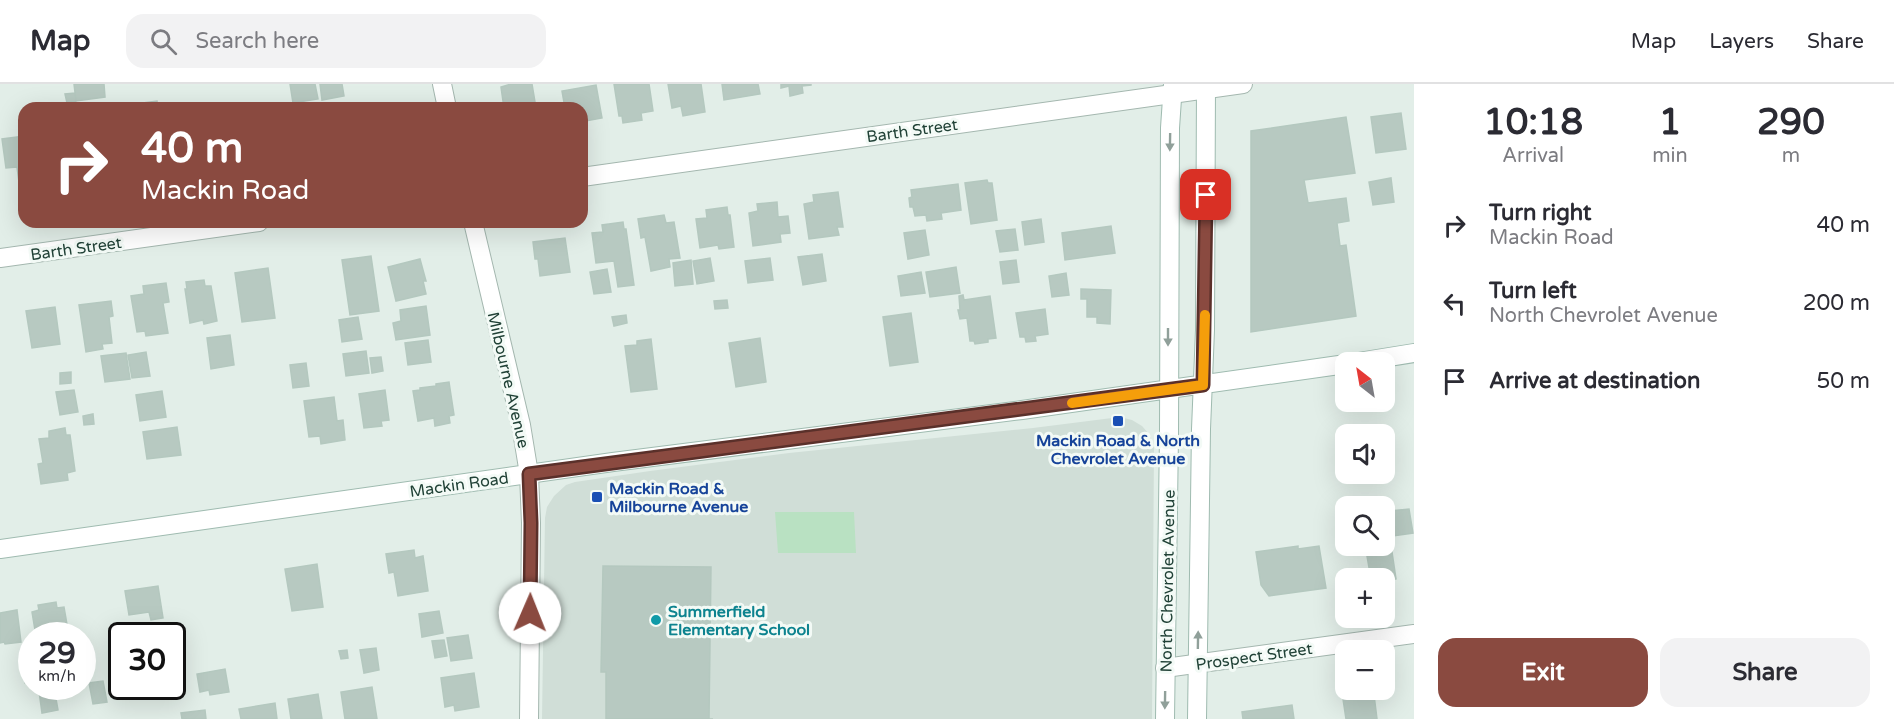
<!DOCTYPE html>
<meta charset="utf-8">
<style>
:root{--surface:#fff;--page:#f2f2f3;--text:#2b2b33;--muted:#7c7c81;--line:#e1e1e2;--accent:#8a4a40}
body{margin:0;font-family:"Varela Round",sans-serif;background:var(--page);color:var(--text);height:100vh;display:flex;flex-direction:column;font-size:22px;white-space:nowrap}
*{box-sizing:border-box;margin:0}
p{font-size:20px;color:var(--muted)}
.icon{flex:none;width:33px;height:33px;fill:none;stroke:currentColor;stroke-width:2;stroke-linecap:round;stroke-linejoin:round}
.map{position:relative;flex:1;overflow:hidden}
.details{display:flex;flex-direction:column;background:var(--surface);width:480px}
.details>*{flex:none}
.hud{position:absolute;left:18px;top:18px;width:570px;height:126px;border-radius:18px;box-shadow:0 6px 24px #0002;background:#8a4a40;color:#fff;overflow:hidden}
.needle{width:39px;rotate:329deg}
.controls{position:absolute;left:1335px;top:268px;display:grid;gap:12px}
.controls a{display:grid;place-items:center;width:60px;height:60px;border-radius:12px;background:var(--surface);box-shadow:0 6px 24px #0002;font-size:30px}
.speed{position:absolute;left:18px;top:538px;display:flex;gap:12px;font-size:30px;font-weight:700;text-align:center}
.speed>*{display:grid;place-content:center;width:78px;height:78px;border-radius:50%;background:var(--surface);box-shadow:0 6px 24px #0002;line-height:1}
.speed small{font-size:15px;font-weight:400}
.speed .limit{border:3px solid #111;border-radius:9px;background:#fff;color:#111}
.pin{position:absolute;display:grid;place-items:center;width:51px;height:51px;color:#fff;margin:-26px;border-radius:12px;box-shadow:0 3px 9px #0006}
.me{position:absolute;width:66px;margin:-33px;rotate:1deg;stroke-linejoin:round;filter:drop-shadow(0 0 4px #0008)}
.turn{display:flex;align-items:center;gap:21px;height:126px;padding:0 24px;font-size:27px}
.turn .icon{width:78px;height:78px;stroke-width:2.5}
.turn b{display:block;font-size:42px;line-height:51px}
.eta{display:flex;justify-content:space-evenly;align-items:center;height:102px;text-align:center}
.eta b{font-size:36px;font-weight:800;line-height:42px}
.cta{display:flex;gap:12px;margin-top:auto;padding:12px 24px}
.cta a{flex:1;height:69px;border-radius:18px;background:var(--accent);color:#fff;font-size:24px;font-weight:800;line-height:69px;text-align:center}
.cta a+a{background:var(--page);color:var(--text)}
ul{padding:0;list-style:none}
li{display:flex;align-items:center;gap:18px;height:78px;padding:0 24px}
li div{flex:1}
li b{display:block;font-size:22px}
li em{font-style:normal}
header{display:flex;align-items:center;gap:36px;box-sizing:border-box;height:84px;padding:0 30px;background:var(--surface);border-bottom:2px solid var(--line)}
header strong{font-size:28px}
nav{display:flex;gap:33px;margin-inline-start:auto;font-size:21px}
.search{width:420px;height:54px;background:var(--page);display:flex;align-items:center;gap:15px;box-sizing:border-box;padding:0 21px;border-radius:18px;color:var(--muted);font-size:22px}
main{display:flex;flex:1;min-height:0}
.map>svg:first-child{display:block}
</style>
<header>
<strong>Map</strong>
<div class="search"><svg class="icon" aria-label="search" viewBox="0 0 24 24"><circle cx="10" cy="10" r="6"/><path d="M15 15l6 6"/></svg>Search here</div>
<nav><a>Map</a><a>Layers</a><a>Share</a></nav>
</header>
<main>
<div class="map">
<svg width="1414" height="635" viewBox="0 0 1414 635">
<rect width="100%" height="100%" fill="#e2eee8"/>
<path fill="#d0ded7" d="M1120,333L1132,336L1142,342L1149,350L1154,364L1152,635H542L545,434L547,423L554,412L566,401L575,398L650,387L789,369L1033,344Z"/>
<path fill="#b9e1c2" d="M775,428H854L856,469H778Z"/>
<path fill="#b7c9c1" stroke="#b4c8bf" stroke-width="1.5" d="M74,0H104L105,13L76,17Z
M290,0H315L318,15L293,19Z
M320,0H342L344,12L322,16Z
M511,0H532L536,24H504L501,3Z
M614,0H649L653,27L641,29L642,36L623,39L622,32H619Z
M668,0H701L705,28L683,32L681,22L672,24Z
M722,0H758L760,10L724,16Z
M781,0H811V1L802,2L803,9L790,12L789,2L781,4Z
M596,1L602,34L586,37L585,32L582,33V24H565L562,7Z
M75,9L76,18L67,19L65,10Z
M157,17L158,24H128V21Z
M1401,29L1406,65L1376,69L1371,33Z
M1346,33L1355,89L1304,96L1308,119L1346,114L1349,137L1337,139L1340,162L1346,161L1356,232L1251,248V47Z
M24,52V121H22L17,83L6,84L2,55Z
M1391,94L1394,118L1373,121L1369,98Z
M987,96L988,99H992L997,136L971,140L965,99Z
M958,100L961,126L941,129L942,135L927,137L926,131L915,132L913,123H910L909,114L912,113L911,106Z
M838,108L843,143H837L839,151L809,155L804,120L814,118L813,111Z
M777,118L778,133L788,132L790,149L780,150L781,158L753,162L749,129L758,127L757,120Z
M727,123L728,131H730L734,163L719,165L718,161L700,164L696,135L707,134L706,126Z
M664,131L666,139L674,138L680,174L669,175L670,183L651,187L645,153L641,154L638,135Z
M1041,135L1044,158L1025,161L1022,138Z
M623,138L624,145H626L634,201L618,203L614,177L596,179L592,149L603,148L602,141Z
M1111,142L1115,169L1065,176L1062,149Z
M1015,145L1018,166L1000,168L996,147Z
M925,146L929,171L908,175L904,149Z
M565,154L570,188L540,192L538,175H535L533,158Z
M822,170L826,197L803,201L798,173Z
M371,172L379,227L350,231L342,176Z
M710,174L714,197L697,200L693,177Z
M770,174L773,196L748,199L745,177Z
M420,175L426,197H423L426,210L396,217L388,183Z
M691,176L693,200L675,202L673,179Z
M1016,176L1019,198L1003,200L1000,178Z
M956,183L960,209L930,213L926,188Z
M268,184L275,234L242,238L235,189Z
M607,185L611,208L594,210L590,188Z
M921,188L925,209L901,212L898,192Z
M1066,189L1069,211L1052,213L1049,192Z
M204,196L205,202H211L217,237L204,240L203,236L190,239L185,205H187L186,198Z
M166,199L169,218L163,219L168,249L146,252L145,247L137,248L131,212L144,210L143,202Z
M1081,205L1111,206L1110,240L1097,239V233H1087V215H1081Z
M963,211L964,216L990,212L996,254L988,255V258L975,260L974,257H970L967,234L960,235L958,226H960L959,212Z
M727,216L728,224L715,225L714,217Z
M111,217L113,232L109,233L112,259L102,260L103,265L86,268L79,221Z
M426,222L430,251L396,256L393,239L401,237L400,226Z
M55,223L60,260L32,264L26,227Z
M1045,225L1048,250L1035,252L1036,257L1026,258L1025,253H1020L1016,229Z
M911,229L918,278L890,282L883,233Z
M626,231L627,239L614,242L612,233Z
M358,233L362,255L342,258L339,236Z
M230,251L234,281L211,285L207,254Z
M760,254L766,298L736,303L729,259Z
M651,255L657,305L631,308L625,262L637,261V257Z
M428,256L431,278L408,281L405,259Z
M366,267L369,289L346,292L343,270Z
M146,268L150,292L132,294L128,271Z
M126,269L130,295L105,298L101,272Z
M381,273L383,287L372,289L370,274Z
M306,279L309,302L293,304L290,281Z
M71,288V299L60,300V289Z
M449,298L454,331L449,332L450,339L435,342L434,334L418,337L413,307L420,306V304L436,302V300Z
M74,306L78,328L60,331L56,308Z
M385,306L389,336L381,337L382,342L364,344L359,310Z
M162,307L166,333L140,337L136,311Z
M334,313L337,337L343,336L345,356L321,360L320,352L309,353L304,317Z
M93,330L94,340L84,341L83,332Z
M177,343L181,371L147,375L143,348Z
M65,344L66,351H70L75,387L67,389L68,396L41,400L38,380L43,379L39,355L49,354V347Z
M1409,425L1413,449L1393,452L1390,427Z
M1298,462V465L1319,462L1326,504L1269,512L1261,501L1256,468Z
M414,466L415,474L423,472L428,507L398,512L394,488L389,489L386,470Z
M1392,468L1396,495L1384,497V495H1371L1367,472Z
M317,480L323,523L292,527L285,485Z
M603,482L711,483L709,635H713H606V588H601Z
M158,502L163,534L151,536L149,528L129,531L125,507Z
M56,518L57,524L64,523L69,552H36L32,528L39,526L38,521Z
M17,526L21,558L5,560L4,558L0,559V529Z
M439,527L443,549L422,553L419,530Z
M468,551L472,574L451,577L447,554Z
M444,556L447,572L435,574L432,557Z
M172,559L177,580L172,581Z
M376,564L379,586L364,589L360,566Z
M347,566L348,574L341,575L339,567Z
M225,585L229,608L210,611L209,606L200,608L197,590Z
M32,589V598L25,599L24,591Z
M474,589L479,623L455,627L454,621L445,623L441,594Z
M103,597L107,618L93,620L89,599Z
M372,603L377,635H345L341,608Z
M54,604L58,626L42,629L39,607Z
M1353,606H1371L1372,611H1374L1377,635H1346L1343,615H1345L1344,607Z
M318,610L322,635H291L288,615Z
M275,619L277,635H241L239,625Z
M1292,621L1294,635H1243L1242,628Z
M205,626L206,635H182L181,629Z"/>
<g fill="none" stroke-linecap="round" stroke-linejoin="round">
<g stroke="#a4b7af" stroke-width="20">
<path id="street" d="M442,0L447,24
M582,93L1243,0
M473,138L521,341L529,390L531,439L529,635
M0,174L259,138
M1165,584L1414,550"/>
</g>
<g stroke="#9fbbb0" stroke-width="20">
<path id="secondary" d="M1352,279L1414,269
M0,465L613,378L1022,326L1346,280
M1165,635L1169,351L1170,44L1173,0
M1197,635L1201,345L1205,246L1206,0"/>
</g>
<use href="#street" stroke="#fff" stroke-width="18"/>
<use href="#secondary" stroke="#fff" stroke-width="18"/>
</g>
<defs><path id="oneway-solid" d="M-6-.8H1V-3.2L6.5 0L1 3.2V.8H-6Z" transform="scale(1.5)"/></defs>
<g fill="#90a09a">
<use href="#oneway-solid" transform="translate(1170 58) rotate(91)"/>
<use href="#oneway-solid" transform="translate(1168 253) rotate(90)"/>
<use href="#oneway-solid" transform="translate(1198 556) rotate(-89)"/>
<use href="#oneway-solid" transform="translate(1165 616) rotate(91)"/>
</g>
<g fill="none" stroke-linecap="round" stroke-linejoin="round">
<g stroke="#5a302a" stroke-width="15">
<path id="route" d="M530,529L531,439L529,390L1203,301L1206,111"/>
</g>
<use href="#route" stroke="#8a4a40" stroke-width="10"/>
<path stroke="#f59e0b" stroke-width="10" d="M1072,319L1203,301L1205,231"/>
</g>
<g fill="#1a4fb4" stroke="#f3faf6" stroke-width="2">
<rect x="1112" y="331" width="12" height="12" rx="3"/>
<rect x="591" y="407" width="12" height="12" rx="3"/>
</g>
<circle fill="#0f9aa8" stroke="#f3faf6" stroke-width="2" cx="656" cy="536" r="6"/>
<g text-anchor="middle" stroke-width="6" stroke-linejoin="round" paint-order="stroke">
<g font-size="16" fill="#204136" stroke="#f3faf6">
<text transform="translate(912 46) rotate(-8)" y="6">Barth Street</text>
<text transform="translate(76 164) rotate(-8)" y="6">Barth Street</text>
<text transform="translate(509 296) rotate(77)" y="6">Milbourne Avenue</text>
<text transform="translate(459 400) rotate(-8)" y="6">Mackin Road</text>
<text transform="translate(1167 497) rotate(-89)" y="6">North Chevrolet Avenue</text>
<text transform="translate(1254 572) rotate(-8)" y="6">Prospect Street</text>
</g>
<g font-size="16" font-weight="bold" fill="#164399" stroke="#f3faf6">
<text x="1118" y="362">Mackin Road &amp; North<tspan x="1118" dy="18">Chevrolet Avenue</tspan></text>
<text x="609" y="410" text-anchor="start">Mackin Road &amp;<tspan x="609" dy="18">Milbourne Avenue</tspan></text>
</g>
<g font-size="16" font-weight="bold" fill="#0d838f" stroke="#f3faf6" text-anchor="start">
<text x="668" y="533">Summerfield<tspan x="668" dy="18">Elementary School</tspan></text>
</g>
</g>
</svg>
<div class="controls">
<a><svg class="needle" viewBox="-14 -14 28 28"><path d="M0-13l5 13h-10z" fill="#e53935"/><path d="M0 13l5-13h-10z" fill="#7c7c81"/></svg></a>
<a><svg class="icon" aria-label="sound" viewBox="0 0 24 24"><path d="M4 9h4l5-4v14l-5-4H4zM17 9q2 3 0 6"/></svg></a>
<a><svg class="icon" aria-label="search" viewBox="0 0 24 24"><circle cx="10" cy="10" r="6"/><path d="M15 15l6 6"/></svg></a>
<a>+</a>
<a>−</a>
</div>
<div class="speed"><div>29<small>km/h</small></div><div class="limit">30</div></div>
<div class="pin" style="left:1206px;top:111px;background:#d93025"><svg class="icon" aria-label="arrive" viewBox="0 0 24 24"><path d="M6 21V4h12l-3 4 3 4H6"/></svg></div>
<svg class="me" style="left:530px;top:529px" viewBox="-20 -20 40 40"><circle r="19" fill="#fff"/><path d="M0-13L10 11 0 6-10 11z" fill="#8a4a40"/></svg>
<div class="hud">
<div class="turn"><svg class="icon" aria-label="right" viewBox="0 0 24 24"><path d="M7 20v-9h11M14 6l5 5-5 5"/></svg><div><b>40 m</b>Mackin Road</div></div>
</div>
</div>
<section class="details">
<div class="eta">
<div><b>10:18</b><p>Arrival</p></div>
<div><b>1</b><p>min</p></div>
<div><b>290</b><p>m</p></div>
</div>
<ul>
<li><svg class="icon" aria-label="right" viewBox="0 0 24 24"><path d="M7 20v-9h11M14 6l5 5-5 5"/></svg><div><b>Turn right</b><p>Mackin Road</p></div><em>40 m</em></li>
<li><svg class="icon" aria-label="left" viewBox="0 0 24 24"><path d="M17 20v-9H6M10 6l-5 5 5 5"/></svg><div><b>Turn left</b><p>North Chevrolet Avenue</p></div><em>200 m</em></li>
<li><svg class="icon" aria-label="arrive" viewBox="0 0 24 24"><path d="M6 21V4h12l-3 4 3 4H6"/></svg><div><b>Arrive at destination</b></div><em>50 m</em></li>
</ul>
<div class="cta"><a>Exit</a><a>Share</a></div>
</section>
</main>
